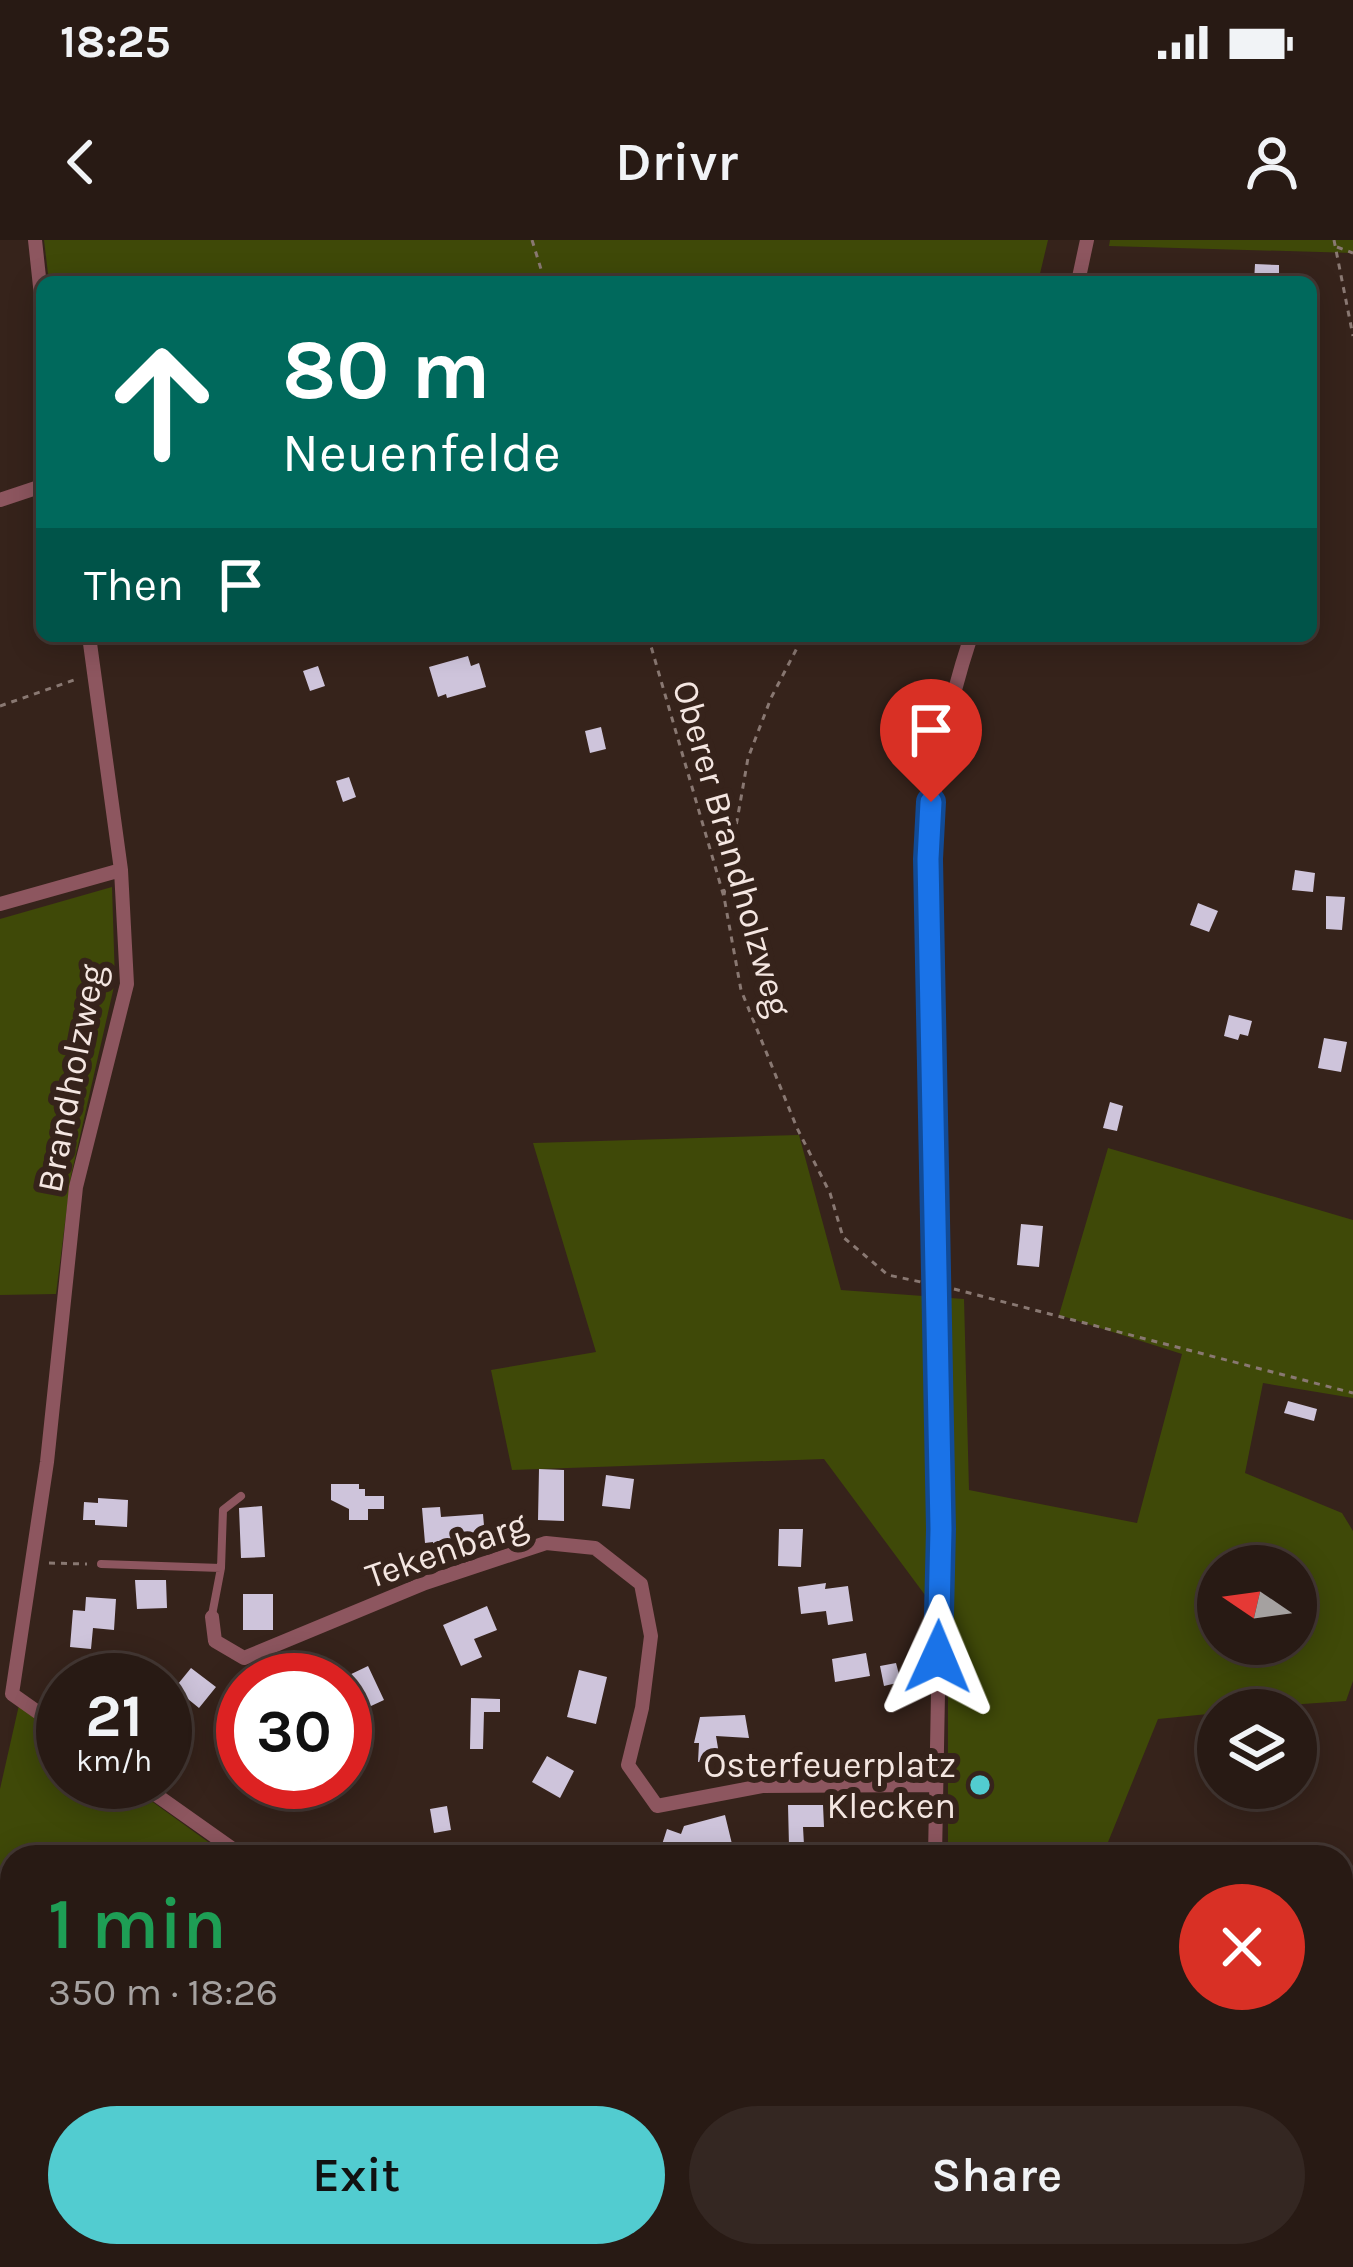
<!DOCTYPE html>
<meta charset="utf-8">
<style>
:root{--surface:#281a14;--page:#342722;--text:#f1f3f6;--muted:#a5a1a0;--line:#443834;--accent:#52ccd0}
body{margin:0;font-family:Karla,sans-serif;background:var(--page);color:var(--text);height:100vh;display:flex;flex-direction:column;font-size:45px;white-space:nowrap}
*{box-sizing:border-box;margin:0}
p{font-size:39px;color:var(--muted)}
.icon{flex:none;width:66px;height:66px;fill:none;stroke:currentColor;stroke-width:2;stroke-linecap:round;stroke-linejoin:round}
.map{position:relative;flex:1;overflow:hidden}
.sheet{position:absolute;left:0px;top:1605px;width:1353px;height:423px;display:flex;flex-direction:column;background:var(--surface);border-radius:36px 36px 0 0;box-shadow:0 6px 30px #0003,0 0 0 3px var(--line)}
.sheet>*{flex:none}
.hud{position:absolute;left:36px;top:36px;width:1281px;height:366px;border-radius:18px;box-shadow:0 6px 30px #0003,0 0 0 3px var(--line);background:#00695c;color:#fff;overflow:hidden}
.needle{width:78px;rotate:283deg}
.tools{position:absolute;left:1197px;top:1305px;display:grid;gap:24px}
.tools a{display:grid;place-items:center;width:120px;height:120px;border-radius:50%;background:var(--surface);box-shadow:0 6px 30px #0003,0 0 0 3px var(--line);font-size:60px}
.speed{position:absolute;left:36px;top:1413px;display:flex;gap:24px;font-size:60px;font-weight:700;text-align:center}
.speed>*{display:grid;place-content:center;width:156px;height:156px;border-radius:50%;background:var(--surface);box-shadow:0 6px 30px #0003,0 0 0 3px var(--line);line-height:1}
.speed small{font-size:30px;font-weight:400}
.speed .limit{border:18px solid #d22;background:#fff;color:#111}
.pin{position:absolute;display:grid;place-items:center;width:102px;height:102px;color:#fff;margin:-123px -51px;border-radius:50% 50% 50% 0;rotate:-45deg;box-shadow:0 0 12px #0007}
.pin .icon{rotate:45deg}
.me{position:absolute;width:132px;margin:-66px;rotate:1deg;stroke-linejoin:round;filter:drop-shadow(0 0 9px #0008)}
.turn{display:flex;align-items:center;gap:42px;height:252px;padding:0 48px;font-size:54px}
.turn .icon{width:156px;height:156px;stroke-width:2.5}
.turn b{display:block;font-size:84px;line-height:102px}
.then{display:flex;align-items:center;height:114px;padding:0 48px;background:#0003;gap:24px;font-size:45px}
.round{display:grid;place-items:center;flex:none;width:126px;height:126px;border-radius:63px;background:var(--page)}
.overview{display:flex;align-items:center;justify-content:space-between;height:204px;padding:0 48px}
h1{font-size:72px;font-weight:600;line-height:90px;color:#1e9e55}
.cta{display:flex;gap:24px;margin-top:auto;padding:24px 48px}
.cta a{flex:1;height:138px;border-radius:72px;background:var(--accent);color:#111;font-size:48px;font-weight:600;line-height:138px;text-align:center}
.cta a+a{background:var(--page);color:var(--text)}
.status{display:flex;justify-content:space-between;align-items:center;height:84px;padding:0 60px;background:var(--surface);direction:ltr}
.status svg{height:33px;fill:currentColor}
header{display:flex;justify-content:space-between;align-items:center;height:156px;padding:0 48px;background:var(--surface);font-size:54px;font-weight:600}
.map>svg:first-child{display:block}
</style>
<div class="status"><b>18:25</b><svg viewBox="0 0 49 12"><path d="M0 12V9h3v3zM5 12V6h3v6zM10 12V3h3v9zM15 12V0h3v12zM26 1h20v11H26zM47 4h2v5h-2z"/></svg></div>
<header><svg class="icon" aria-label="back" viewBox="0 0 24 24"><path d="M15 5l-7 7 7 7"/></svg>Drivr<svg class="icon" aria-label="person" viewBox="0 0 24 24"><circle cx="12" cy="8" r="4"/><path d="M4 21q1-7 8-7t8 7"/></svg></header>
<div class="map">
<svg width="1353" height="2027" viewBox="0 0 1353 2027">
<rect width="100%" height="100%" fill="#36231b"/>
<path fill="#3f4908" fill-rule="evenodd" d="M44,0H1048L1038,42H49Z
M1110,0H1353V13L1109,6Z
M112,647L115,742L71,936L56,1054L0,1055V679Z
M799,895L841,1050L964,1059L969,1250L1137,1283L1182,1114L1059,1075L1108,908L1353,980V1158L1263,1143L1245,1233L1342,1273L1353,1291V1441L1346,1461L1218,1470V1473L1158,1479L1102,1617H948V1386L824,1219L512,1230L491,1130L596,1112L533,903ZM1218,1326H1296V1404H1218Z
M19,1465L63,1497V1542H125L229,1617H12V1950L0,1942V1549Z
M117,2016H265L270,2027H134Z"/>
<path fill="#cec4db" d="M1255,24L1279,25V42H1254Z
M468,416L471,426L479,423L486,447L447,458L446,454L438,457L429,427Z
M318,426L325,446L310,451L303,431Z
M601,487L606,509L590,513L585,491Z
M349,537L356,557L343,562L336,541Z
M1295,630L1315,633L1313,652L1292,650Z
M1326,656L1345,657L1342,690L1326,689Z
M1198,663L1218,671L1209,692L1190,685Z
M1229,775L1252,781L1248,796L1240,794L1238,800L1224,796Z
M1324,798L1347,802L1341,832L1318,828Z
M1110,862L1123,866L1117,891L1103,888Z
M1021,984L1043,986L1039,1027L1017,1025Z
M1288,1161L1317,1169L1314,1181L1284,1173Z
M539,1229L564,1230V1281L538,1280Z
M606,1235L634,1239L630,1269L602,1266Z
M331,1244H359V1249H365V1256H384V1269H368V1280H349V1269L331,1260Z
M98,1258L128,1260L127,1287L95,1285V1280H83L84,1262L98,1263Z
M262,1266L265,1317L241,1318L239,1268Z
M440,1267L441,1277L483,1274L485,1297L446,1300V1308L433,1309V1302L425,1303L422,1268Z
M779,1289H803L801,1327L778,1326Z
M135,1340H166L167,1368L137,1369Z
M826,1343L825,1349L848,1346L853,1381L828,1385L826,1371L801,1374L798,1347Z
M243,1354H273V1390H243Z
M86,1357L116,1359L114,1390L93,1388L91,1409L70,1407L73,1370L85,1371Z
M487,1366L497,1390L474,1399L482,1417L461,1426L443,1385Z
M866,1413L870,1436L835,1442L832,1419Z
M896,1423L901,1442L884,1446L880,1426Z
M368,1426L384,1460L345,1478V1437Z
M191,1428L216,1447L199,1468L183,1455L165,1479V1434L178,1444Z
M579,1430L607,1437L596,1484L567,1477Z
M471,1458L500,1459V1472H484L483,1509H470Z
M745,1475L749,1498L716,1496L720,1520L698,1522L699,1503H694L700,1477Z
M547,1516L574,1531L560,1558L532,1542Z
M788,1565H823L824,1587H803L804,1605L789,1606Z
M447,1566L451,1590L434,1593L430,1569Z
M725,1575L732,1604L684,1617H658L667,1589L681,1594L684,1586Z"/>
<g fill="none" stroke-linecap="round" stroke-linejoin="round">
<path stroke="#897872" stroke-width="3" stroke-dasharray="6 6" stroke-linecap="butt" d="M532,0L545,42
M1334,0L1353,96
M1337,7L1353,13
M648,396L724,657L741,750L797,888L830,953L843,997L888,1035L921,1042
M0,466L77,439
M724,655L748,518L771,458L797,408
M954,1049L1353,1153
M49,1323L87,1324
M1341,1907L1353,1912"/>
<path stroke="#8d565f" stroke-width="8" d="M101,1324L221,1328
M212,1375L221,1328L223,1270L241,1256"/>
<path stroke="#8d565f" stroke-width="14" d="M35,0L42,65
M1078,42L1087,0
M0,260L42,246
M0,664L121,630
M212,1377L215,1401L244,1418L425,1343L546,1303L595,1308L641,1344L651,1396L642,1468L628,1525L657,1566L762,1546L934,1545
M63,1490L12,1454L47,1222L76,947L127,744L121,630L89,396
M138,1542L244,1617
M935,1617L941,1289L928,619C933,539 946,472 971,396
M815,2027L820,2016
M852,2027L858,2016"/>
</g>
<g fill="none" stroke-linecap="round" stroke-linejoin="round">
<g stroke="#114b97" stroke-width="30">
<path id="route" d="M931,562L928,619L941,1289L938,1417"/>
</g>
<use href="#route" stroke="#1a73e8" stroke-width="21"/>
</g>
<circle fill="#52ccd0" stroke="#36231b" stroke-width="4.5" cx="980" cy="1545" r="12"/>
<g text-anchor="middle" stroke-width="12" stroke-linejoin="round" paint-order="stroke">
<g font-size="36" fill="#f4e6e1" stroke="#36231b">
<text transform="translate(733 608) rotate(74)" y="13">Oberer Brandholzweg</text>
<text transform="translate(70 838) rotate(-79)" y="13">Brandholzweg</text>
<text transform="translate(446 1309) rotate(-19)" y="13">Tekenbarg</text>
</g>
<g font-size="36" fill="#f4e6e1" stroke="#36231b" text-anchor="end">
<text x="956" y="1537">Osterfeuerplatz<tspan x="956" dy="41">Klecken</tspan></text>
</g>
</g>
</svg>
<div class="tools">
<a><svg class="needle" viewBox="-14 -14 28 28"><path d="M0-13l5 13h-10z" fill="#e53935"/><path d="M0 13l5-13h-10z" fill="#a5a1a0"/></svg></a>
<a><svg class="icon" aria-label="layers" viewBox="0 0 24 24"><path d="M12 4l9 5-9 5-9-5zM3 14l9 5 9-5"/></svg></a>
</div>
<div class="speed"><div>21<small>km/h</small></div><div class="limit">30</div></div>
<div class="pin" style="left:931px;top:562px;background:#d93025"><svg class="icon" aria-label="arrive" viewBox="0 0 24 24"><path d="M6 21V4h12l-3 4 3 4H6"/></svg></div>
<svg class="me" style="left:938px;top:1417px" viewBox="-20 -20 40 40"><path d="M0-17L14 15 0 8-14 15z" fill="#1a73e8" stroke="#fff" stroke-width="4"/></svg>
<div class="hud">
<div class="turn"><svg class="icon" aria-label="ahead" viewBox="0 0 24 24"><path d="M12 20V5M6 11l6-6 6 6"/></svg><div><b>80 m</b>Neuenfelde</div></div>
<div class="then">Then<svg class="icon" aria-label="arrive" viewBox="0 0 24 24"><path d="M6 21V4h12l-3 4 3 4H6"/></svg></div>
</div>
<section class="sheet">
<div class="overview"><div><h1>1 min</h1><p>350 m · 18:26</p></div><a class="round" style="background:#d93025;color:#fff"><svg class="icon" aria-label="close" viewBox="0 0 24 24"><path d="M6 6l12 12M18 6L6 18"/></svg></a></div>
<div class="cta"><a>Exit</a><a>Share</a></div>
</section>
</div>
